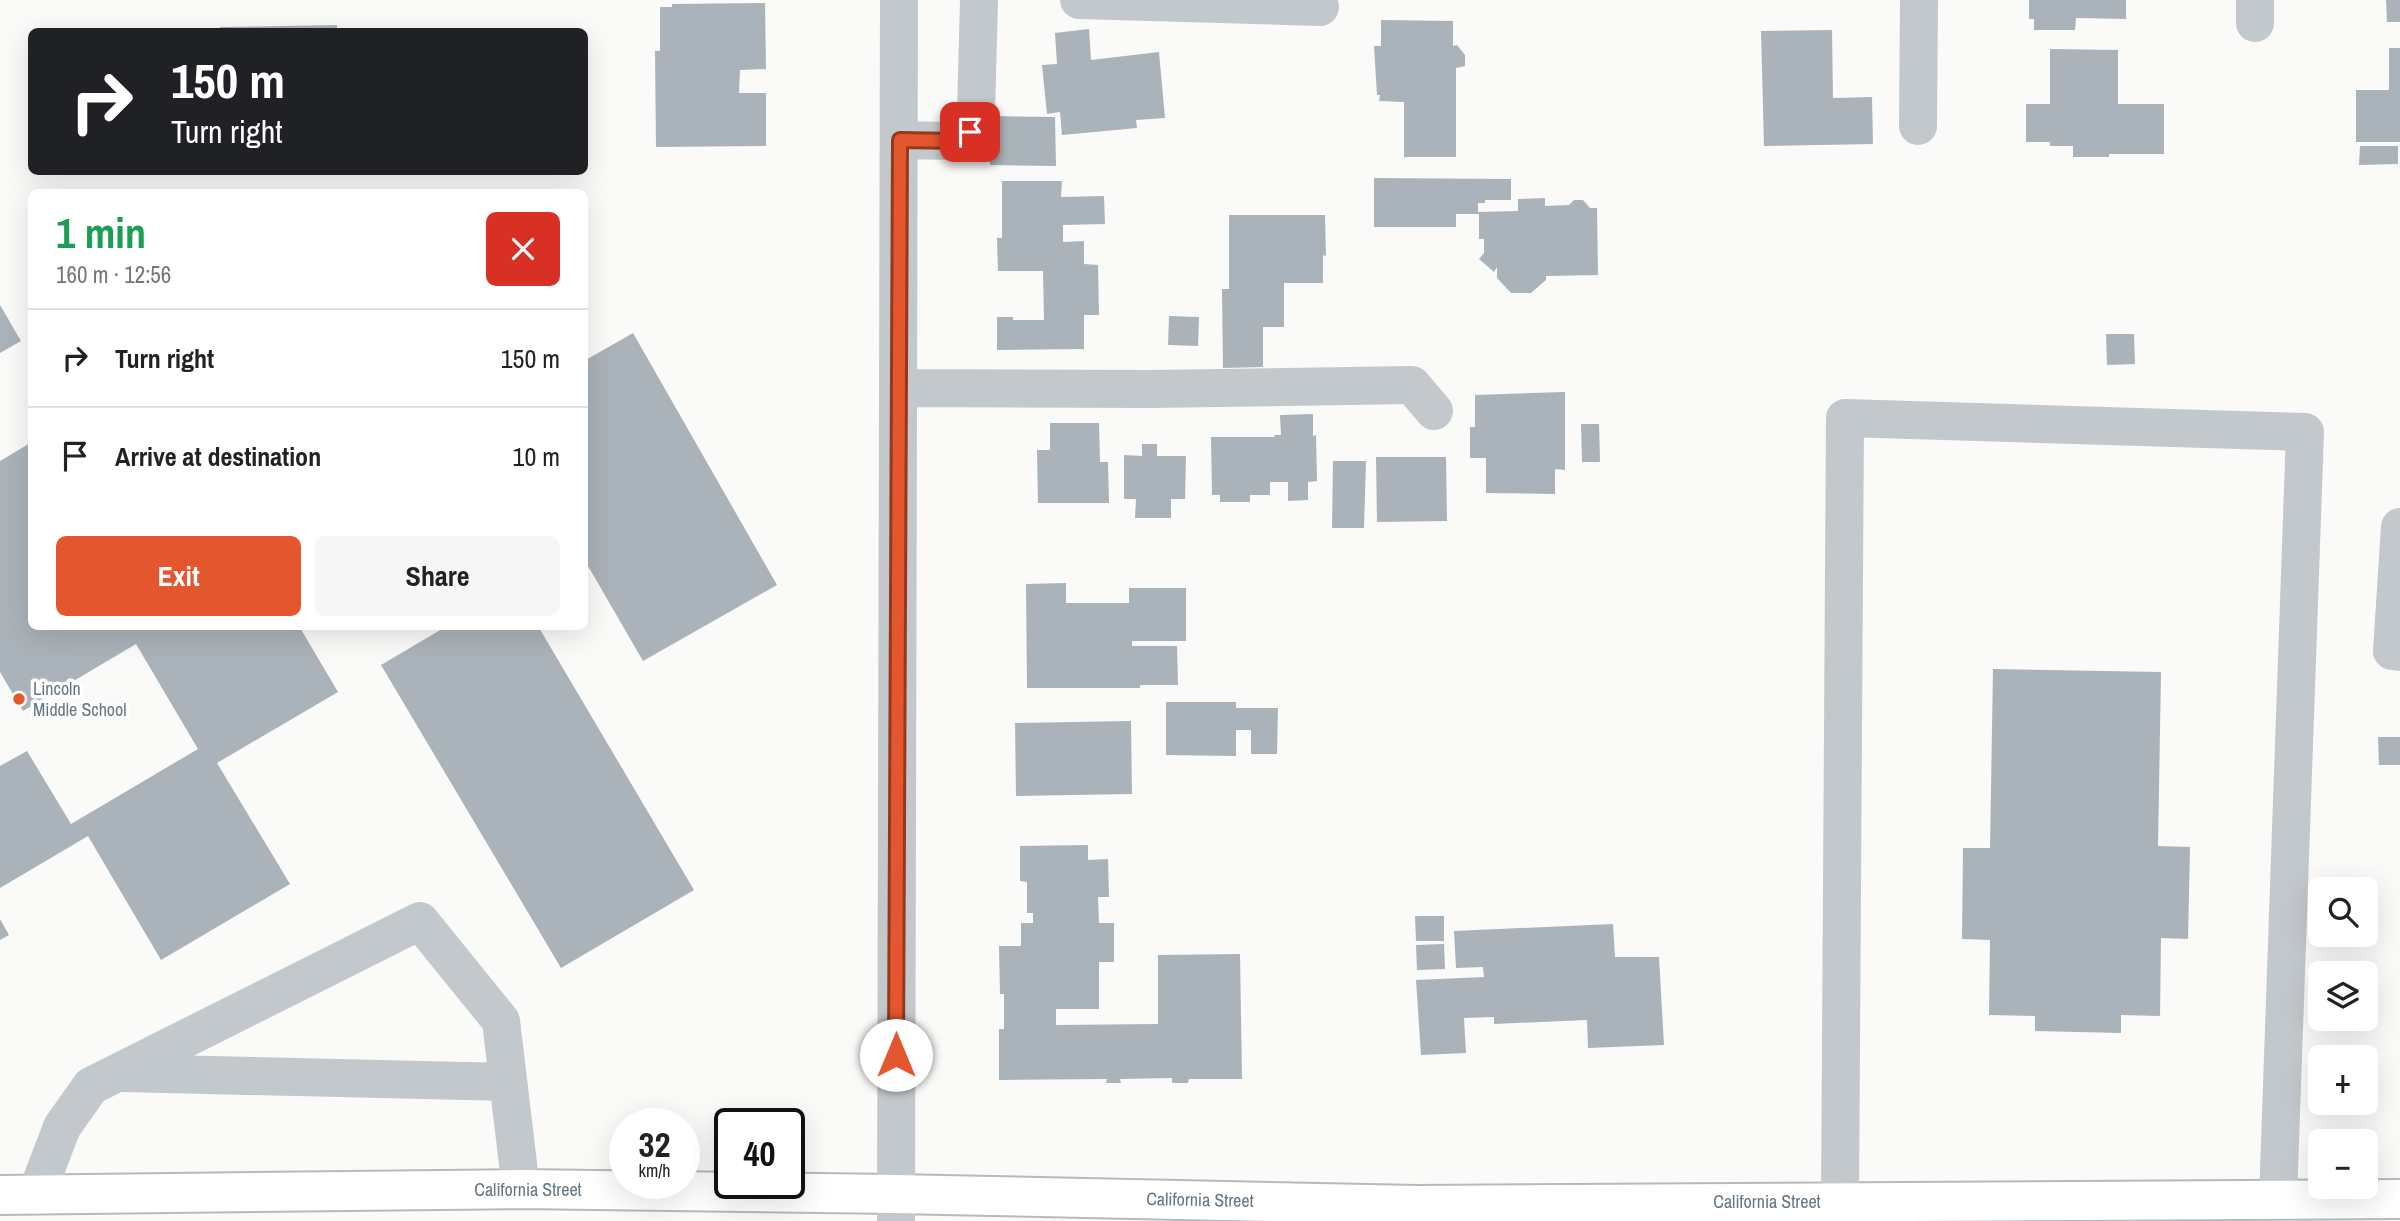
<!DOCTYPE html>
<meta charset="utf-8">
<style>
:root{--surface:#fff;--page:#f6f6f6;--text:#222;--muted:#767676;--line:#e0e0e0;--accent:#e4572e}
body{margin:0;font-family:"Archivo Narrow",sans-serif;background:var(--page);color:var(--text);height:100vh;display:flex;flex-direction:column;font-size:26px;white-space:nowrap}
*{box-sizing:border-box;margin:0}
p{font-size:23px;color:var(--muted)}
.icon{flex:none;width:38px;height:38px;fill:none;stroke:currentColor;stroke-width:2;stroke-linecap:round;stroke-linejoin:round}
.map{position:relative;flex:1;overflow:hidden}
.side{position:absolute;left:28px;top:189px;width:560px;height:441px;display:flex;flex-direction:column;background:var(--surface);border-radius:10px;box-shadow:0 7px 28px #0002}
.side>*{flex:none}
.guide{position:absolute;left:28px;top:28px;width:560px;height:147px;border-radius:10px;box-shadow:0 7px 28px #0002;background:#202124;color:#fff;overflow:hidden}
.controls{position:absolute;left:2308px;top:877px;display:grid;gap:14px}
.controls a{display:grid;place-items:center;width:70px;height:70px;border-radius:10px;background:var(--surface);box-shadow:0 7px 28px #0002;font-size:35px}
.speed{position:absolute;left:609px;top:1108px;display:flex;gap:14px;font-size:35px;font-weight:700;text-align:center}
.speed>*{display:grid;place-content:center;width:91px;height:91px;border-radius:50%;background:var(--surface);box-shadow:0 7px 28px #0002;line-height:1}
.speed small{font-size:18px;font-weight:400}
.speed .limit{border:4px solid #111;border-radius:10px;background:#fff;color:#111}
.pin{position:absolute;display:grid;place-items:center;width:60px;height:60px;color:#fff;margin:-30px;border-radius:14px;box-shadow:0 4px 10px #0006}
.me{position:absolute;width:77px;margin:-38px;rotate:0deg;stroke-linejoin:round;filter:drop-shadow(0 0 5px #0008)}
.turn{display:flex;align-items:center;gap:24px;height:147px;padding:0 28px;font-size:32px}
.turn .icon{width:91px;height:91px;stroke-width:2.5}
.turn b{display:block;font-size:49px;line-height:60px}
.round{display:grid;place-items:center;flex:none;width:74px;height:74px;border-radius:10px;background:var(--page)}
.head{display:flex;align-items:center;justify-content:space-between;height:119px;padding:0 28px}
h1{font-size:42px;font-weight:800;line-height:52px;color:#1e9e55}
.cta{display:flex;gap:14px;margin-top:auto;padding:14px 28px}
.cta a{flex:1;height:80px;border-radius:10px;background:var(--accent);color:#fff;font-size:28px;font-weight:800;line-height:80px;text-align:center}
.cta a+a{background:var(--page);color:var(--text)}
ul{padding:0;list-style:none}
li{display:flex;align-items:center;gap:21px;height:98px;padding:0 28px;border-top:2px solid var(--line)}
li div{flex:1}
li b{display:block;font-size:26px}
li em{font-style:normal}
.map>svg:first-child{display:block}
</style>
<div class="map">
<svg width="2400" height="1221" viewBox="0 0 2400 1221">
<rect width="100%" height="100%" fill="#fafaf8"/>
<path fill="#aab3b9" d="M2029,0H2126V19L2076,18L2075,30H2034V19H2029Z
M2386,0H2400V22H2387Z
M765,3L766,69L740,70L739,93H766V146L656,147L655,51H660V7H672V4Z
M1381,20L1453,21V46L1457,45L1465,55V66L1456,68V157H1404V102L1379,101L1380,95H1377L1374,46H1381Z
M337,25V32H218L220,27Z
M1089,29L1091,60L1159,52L1165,118L1136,120L1137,128L1062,135L1060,112L1047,114L1042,65L1057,64L1055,33Z
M1832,30L1833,98L1872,97L1873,144L1764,146L1761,31Z
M2389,48H2400V142H2356V90H2389Z
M2050,49L2118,50V104H2164V154H2109V157H2073V146H2050V142H2026V104H2050Z
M990,116L1055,117L1056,166L990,165Z
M2360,146H2398V164L2359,165Z
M1374,178L1511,179V200H1485V203H1478V212L1518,211V199L1545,198V206L1569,205L1574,200H1583L1590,208H1597L1598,275L1546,276V280L1531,293H1511L1497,278V267L1494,272L1479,259L1484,253V239H1479V214H1456V227H1374Z
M1002,181H1062L1061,197L1104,196L1105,224L1063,225V242L1084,241V264L1098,265L1099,315H1084V349L997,350V317H1013V320H1044L1043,271H998L997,238H1002Z
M1229,215H1325L1326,256L1323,255V283H1284V327H1263V367L1223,368L1222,289H1229Z
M0,305L21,341L0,353Z
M1169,316L1199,317L1198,346L1168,345Z
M633,333L777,585L643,661L584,559V361Z
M2106,334H2134L2135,364L2107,365Z
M1565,392V470L1555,469V494L1486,493V458H1470V427H1475V395Z
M1313,414V436L1316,435L1317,481L1308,482V500L1288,501V482H1270V495H1250V502H1220V495H1212L1211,437H1275L1274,435H1281L1280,415Z
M1050,423H1099L1100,462H1108L1109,503H1038L1037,450H1050Z
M1581,424H1599L1600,462H1582Z
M32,442V626H299L338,692L217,763L290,884L161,960L88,836L0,888V766L27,751L71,824L198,749L136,644L23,711L0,672V461Z
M1142,444H1157V456H1186L1185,499H1171V518H1135L1136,499H1124V455L1142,456Z
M1376,457H1446L1447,521L1377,522Z
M1333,461H1366L1364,528H1332Z
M1066,583V603H1129V588H1186V641H1132V646H1177L1178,685H1140V688H1027L1026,584Z
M447,626H538L694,890L561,968L381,665Z
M1993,669L2161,672L2158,846L2190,847L2188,939L2161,938L2160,1016L2121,1015V1033L2035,1031V1016L1989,1015L1990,940L1962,939L1963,848H1990Z
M1166,702H1236V708H1278L1277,754H1251V730H1236V756L1166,755Z
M1131,721L1132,794L1016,796L1015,723Z
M2378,737H2400V765H2379Z
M1088,845V860L1108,859L1109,897H1098L1099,923H1114V962H1099V1009H1056V1025L1158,1024V955L1240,954L1242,1079H1189L1188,1083H1172V1078L1120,1079L1121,1083H1106L1107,1079L999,1080V1029H1004V994H1000L999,946H1021V923H1033V913H1027V882L1020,881V846Z
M1415,916H1444V941H1416Z
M0,919L9,935L0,940Z
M1613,924L1615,957H1659L1664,1045L1588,1048L1587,1020L1494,1024V1017L1464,1018L1466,1053L1421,1055L1416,980L1484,977L1483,967L1456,968L1454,931Z
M1444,944L1445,969L1417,970L1416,945Z"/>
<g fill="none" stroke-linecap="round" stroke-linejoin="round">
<g stroke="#b5babe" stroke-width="42">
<path id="major" d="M0,1195L521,1189L895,1194L1417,1205L2400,1199"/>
</g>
<path stroke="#c3c8cc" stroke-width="38" d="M1079,0L1320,7
M2255,23V0
M1918,126L1919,0
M900,140L958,141L970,132L976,114L979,0
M900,388L1150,389L1412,385L1434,411
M2400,527L2392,651L2400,652
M122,1073L508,1082
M36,1195L62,1127L91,1086L420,921L501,1021L521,1189
M1840,1202L1845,418L2305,432L2278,1199
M896,1221L899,0"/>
<use href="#major" stroke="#fff" stroke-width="38"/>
</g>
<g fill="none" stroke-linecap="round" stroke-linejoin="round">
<g stroke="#94391e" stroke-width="18">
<path id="route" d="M896,1055L900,140L958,141L970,132"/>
</g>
<use href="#route" stroke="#e4572e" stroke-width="12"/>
</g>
<circle fill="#e4572e" stroke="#fff" stroke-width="2.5" cx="19" cy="699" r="7"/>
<g text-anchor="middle" stroke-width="7" stroke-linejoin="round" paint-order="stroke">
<g font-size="18" fill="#657683" stroke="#fff" text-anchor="start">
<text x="33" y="695">Lincoln<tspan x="33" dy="21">Middle School</tspan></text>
</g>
<g font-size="18" fill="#657683" stroke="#fff">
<text x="528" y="1196">California Street</text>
<text transform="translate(1200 1200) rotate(1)" y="6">California Street</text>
<text x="1767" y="1208">California Street</text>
</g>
</g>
</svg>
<div class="controls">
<a><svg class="icon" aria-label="search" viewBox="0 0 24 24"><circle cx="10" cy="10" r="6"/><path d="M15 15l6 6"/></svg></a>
<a><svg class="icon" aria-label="layers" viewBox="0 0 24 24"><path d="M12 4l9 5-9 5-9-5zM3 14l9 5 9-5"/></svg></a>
<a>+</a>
<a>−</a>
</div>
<div class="speed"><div>32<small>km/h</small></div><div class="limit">40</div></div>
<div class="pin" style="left:970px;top:132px;background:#d93025"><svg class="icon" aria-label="arrive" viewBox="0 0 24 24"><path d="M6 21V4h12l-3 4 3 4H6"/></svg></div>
<svg class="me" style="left:896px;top:1055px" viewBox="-20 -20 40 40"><circle r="19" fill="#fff"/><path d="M0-13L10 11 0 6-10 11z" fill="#e4572e"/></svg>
<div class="guide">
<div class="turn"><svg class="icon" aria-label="right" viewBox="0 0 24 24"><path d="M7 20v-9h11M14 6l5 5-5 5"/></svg><div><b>150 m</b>Turn right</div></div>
</div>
<section class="side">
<div class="head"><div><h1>1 min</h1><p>160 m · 12:56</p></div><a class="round" style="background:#d93025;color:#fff"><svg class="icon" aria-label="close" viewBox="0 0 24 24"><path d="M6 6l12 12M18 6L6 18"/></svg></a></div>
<ul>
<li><svg class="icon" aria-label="right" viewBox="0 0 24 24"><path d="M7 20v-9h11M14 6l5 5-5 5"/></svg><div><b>Turn right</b></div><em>150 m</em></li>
<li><svg class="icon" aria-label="arrive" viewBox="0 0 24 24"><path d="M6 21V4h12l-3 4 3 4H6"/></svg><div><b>Arrive at destination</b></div><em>10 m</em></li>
</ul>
<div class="cta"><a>Exit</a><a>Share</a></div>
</section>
</div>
